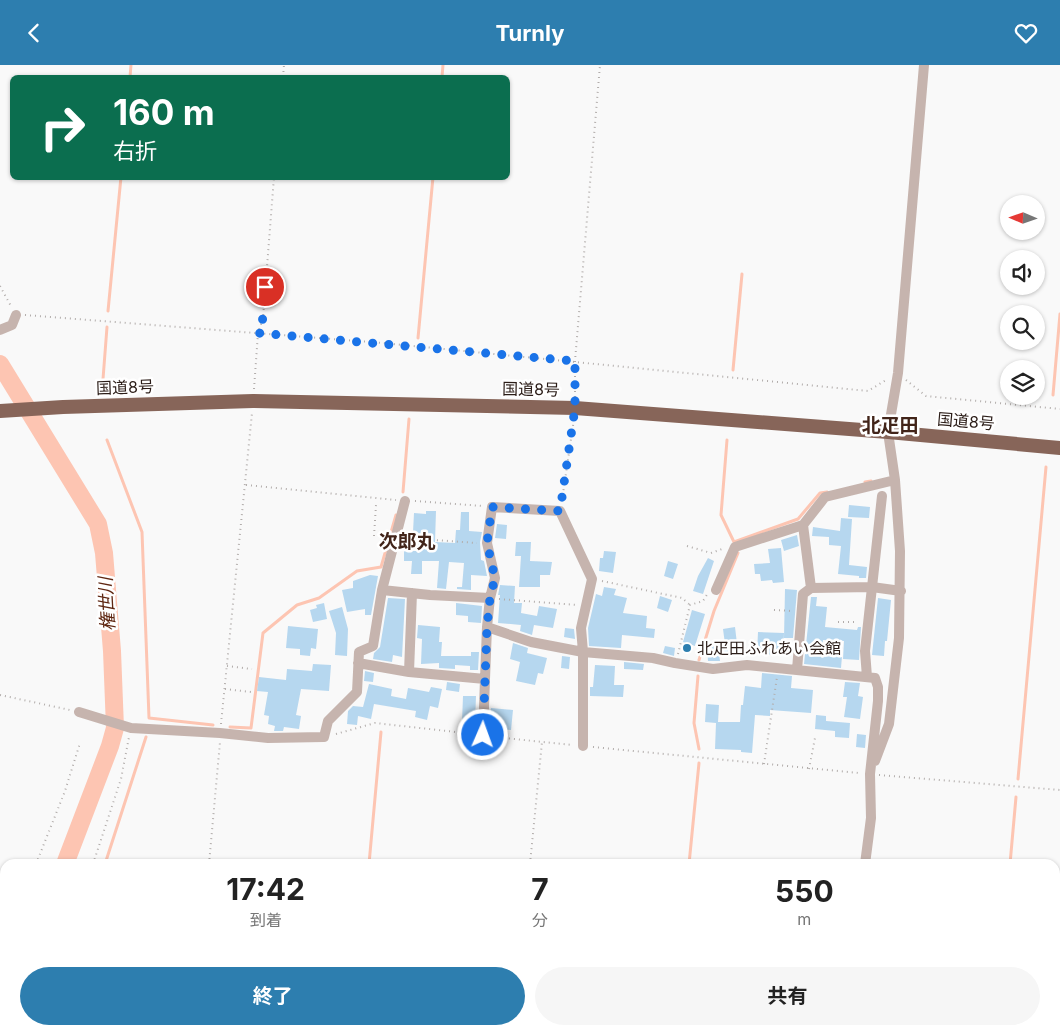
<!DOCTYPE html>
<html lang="ja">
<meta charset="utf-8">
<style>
:root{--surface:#fff;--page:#f6f6f6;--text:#222;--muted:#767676;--accent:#2d7eaf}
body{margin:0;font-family:Inter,"Noto Sans JP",sans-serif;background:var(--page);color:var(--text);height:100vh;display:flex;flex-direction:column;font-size:19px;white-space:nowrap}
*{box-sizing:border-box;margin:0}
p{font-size:16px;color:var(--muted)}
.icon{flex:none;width:28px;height:28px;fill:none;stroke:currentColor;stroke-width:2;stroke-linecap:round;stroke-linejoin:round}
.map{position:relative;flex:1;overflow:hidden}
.side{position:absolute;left:0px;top:794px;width:1060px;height:176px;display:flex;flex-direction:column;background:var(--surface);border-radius:15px 15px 0 0;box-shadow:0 1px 4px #0004}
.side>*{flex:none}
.banner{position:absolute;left:10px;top:10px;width:500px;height:105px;border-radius:8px;box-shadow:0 1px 4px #0004;background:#0b6e4f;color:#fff;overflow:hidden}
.needle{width:32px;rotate:272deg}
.tools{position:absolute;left:1000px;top:130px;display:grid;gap:10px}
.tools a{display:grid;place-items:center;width:45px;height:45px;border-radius:50%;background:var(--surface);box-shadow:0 1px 4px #0004;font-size:25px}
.pin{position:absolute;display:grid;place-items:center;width:42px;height:42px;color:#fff;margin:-21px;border:2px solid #fff;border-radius:50%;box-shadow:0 1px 5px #0007}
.me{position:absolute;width:55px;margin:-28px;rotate:2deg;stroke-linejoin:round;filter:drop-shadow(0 0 4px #0008)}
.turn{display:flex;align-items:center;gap:18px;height:105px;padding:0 20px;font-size:22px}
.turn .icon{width:65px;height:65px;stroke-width:2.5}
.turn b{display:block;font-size:35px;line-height:42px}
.eta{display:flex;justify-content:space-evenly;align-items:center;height:85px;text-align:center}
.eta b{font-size:30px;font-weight:700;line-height:35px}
.primary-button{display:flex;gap:10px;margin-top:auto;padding:10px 20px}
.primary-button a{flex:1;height:58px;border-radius:30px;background:var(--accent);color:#fff;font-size:20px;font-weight:700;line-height:58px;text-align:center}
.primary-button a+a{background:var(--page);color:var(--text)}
header{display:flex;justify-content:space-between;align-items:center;height:65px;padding:0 20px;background:var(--accent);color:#fff;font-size:22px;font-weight:700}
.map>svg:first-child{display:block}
</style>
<header><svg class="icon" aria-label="back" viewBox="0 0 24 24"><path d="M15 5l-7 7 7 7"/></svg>Turnly<svg class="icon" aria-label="heart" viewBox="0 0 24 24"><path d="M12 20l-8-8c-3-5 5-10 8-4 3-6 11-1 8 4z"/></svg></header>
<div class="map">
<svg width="1060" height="969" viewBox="0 0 1060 969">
<rect width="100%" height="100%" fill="#f9f9f9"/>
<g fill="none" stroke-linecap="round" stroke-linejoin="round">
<path stroke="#fdc5b2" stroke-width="3" d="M130,12L131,0
M442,12L443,0
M108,246L121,112
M418,273L433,112
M733,305L742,209
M103,314L107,262
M1053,330L1060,249
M107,375L142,467L149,653L213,660
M727,375L721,450L734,477L798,454L820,428L827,427
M865,417L871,416
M403,427L409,354
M699,595L714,546L738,488
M698,611L694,658L699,684
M230,662L251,663L263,568L297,540L319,533L357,506L381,502L396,450
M1018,714L1046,402
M105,799L146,672
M369,799L381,667
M689,799L699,698
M1010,799L1016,732
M1055,922H1060
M50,969L51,965
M354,969V965
M620,969L644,965"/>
<path stroke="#fdc5b2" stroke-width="18" d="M0,299L98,459L104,488L112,586L115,663L110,681L65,799
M0,969L5,956"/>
</g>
<path fill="#b6d7ef" d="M849,440L870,442L869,453L848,452Z
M426,446H436L435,477L455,478L456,465H460L461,447H469V466L482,467L480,477L481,495L484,496L487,511L471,510V525L457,524V522H462L464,498L449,497L446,524L437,523L439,496H422V509H411L412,496H404V486H417V467H413L414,448L426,449Z
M841,453L852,454L849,500L867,502L866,513H859V511L838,509L841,481L829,480V472L812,471L813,462L840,466Z
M497,459L507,460L506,474L495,473Z
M797,470L799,481L784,486L781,475Z
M516,477H531L530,496L552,497L550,510H540V522H519L521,491H515Z
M781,483L784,517L773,518L772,515L761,516L760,509H755L754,499L770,498L768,484Z
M604,486L616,487L613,508L599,506L600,493H603Z
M708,493L714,496L703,529L693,526L698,511Z
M668,496L678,499L673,514L664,511Z
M370,510L378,511L371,550H365V544L347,547L342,525L353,523V516Z
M500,520L515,521L514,538H522L521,548L537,551L539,541L557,544L553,563L534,560L532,570L520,566L521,560L498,558L500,530H498Z
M604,522L616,524L614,530L627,533L623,548L647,551L646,563L655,564L654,573L622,570L621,583L589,581L588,563L596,529L602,531Z
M785,524L797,525L793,573H784Z
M660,531L672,535L668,547L657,543Z
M811,532H817L816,541L827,542L825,562L857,565L858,562H861L859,595L843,594L844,576L823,575L822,590L842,591L841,603L804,599Z
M388,533L405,534L402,592L393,590L392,597L373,594L374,588L380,582Z
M878,533L891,535L887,576H885L884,591L872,590Z
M324,538L327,554L313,557L310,545L317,543L316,540Z
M456,538L482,541L481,558L468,557V551L456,550Z
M342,542L348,564L347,591L335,590L336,568L329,546Z
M692,545L705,549L695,581L683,577Z
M418,560L440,562L439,577H442L441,591H471V587H479L478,605H470V601L455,600V604L439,603V598L421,599L422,574L417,573Z
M288,561L318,564L316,584L311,583L310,591L300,590V584L286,583Z
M735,562L738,587L719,589L720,596H708L707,581L725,579L723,564Z
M565,563L574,564L575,574L564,572Z
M758,567L784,568L783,590L757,589Z
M513,578L528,583L527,588L547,593L543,609L538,608L535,620L516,616L520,597L510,594Z
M665,581L675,583L674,591L663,588Z
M562,591L570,592L569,604L561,603Z
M624,597L644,599L643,605L624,604Z
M313,599L331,600L329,626L301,624L296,650L301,651L299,664L284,662L283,666H274L275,661L268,659L269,651L264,650L268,627L257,626L259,612L286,615L287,604L312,606Z
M595,600L615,601L614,620H624L623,632L590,631V622H593Z
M365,606L374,608L373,617L364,616Z
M762,608L792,611L791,623L813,625L811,648L770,645V651L755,650L752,688L741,687V685L715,684L716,658L705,657L706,639L719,640L718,657H740L741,640H743L745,621L761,623Z
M447,617L460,619L459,627L446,625Z
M845,617L860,618L858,631L863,632L860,654L844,652L847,632H843Z
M369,619L392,624L391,631L406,634L408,623L429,627L431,622L442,624L438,643L430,641L427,655L415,652L416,646L374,639L371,654L358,651L357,660L347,659L348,646L353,641L363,642Z
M463,631H476L475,658L462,657Z
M491,643L513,645L511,665L499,664L500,657L490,656Z
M816,650L826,651V656L850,658L849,673L835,672V666L815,664Z
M857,669L866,670L865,683L856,682Z"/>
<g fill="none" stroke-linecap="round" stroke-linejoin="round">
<path stroke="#b2adab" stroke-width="2" stroke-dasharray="1 4" stroke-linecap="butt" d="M283,12L284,0
M0,221L12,243
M25,250L383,278L868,326L886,315
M906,315L926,331L1060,344
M254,324L258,268L263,253L274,112
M575,332V296L600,0
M246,420L396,435
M562,435L574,354
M415,436L483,441
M374,471L376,440
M407,473L477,478
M687,481L711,488L722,484
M602,516L682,533L690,540
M499,534L577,540
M774,545L792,546
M838,557H858
M678,589L690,540L703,536L708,528
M227,601L252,604
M225,624L251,627
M0,630L70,645
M221,659L252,348
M336,669L375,658L474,669
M494,672L573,680
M593,682L859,708
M764,699L777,612
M809,704L815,673
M879,710L1060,725
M36,799L65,726L80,678
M93,799L121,714L129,672
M209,799L220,677
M530,799L542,677
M0,892L5,880
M1055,949L1060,948
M865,968L887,965
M36,969L37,965
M193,969L194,965
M512,969L513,965"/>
<path stroke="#c6b4ae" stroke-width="10" d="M0,265L12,260L16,250
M803,460L811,523
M382,525L405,436
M716,525L735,482L803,460L825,432L895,415
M358,598L409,607L485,614L483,670
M797,605L803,529L811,523L872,522L901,526
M409,607L412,528
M867,612L865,586L882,431
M485,614L487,562
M79,647L131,663L220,668L268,673L324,672L328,656L357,627L359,587L373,581L382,525L430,530L490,533
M583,681V587L581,563L592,514L560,446L492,442L487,478L495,513L490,533L487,562L531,577L583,587L653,593L675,598L713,604L747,600L875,613L878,622V636L870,709L871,753L865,799
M875,696L889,659L899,573L900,486L895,415L888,367L898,308L924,0
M856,965V969"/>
<path stroke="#876559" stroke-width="14" d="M0,346L63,342L253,336L575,343L888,367L1060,383"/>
</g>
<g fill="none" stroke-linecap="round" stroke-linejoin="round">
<path stroke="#1a73e8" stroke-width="9" stroke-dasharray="0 16.2" d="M265,222L263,253L258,268L575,296V343L560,446L492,442L487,478L495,513L490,533L487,562L483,670"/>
</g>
<circle fill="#2d7eaf" stroke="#fff" stroke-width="2" cx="687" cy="583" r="5"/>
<g text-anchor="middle" stroke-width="5" stroke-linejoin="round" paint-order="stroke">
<g font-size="16" fill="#2b1d18" stroke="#fff">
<text transform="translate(125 322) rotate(-2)" y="6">国道8号</text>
<text transform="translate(531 324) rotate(1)" y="6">国道8号</text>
<text transform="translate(966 356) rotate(5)" y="6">国道8号</text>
</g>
<g font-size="16" fill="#2b1d18" stroke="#fff" text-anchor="start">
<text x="697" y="589">北疋田ふれあい会館</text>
</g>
<g font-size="18" font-style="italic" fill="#5f2712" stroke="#fff">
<text transform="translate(107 539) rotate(-93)" y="6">権世川</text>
</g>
<g font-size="19" font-weight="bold" fill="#42251a" stroke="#fff">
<text x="890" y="367">北疋田</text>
<text x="407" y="483">次郎丸</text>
</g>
</g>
</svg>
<div class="tools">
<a><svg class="needle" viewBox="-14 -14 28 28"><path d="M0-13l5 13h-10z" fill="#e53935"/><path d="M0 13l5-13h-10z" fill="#767676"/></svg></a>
<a><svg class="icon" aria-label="sound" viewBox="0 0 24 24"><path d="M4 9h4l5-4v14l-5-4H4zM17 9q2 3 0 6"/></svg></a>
<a><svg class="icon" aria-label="search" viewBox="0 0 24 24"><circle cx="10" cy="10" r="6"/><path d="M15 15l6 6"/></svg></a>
<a><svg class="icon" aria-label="layers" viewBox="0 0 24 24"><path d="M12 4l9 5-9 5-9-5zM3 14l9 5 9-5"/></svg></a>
</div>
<div class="pin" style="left:265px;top:222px;background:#d93025"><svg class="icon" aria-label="arrive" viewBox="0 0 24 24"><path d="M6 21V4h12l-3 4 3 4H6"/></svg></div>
<svg class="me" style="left:483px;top:670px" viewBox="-20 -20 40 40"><circle r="17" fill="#1a73e8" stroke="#fff" stroke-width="3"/><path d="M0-11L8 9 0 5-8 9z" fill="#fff"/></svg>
<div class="banner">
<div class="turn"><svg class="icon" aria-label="right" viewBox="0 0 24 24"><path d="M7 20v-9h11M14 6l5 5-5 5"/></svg><div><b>160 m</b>右折</div></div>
</div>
<section class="side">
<div class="eta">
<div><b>17:42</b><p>到着</p></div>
<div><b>7</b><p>分</p></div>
<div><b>550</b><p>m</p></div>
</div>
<div class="primary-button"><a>終了</a><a>共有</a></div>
</section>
</div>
